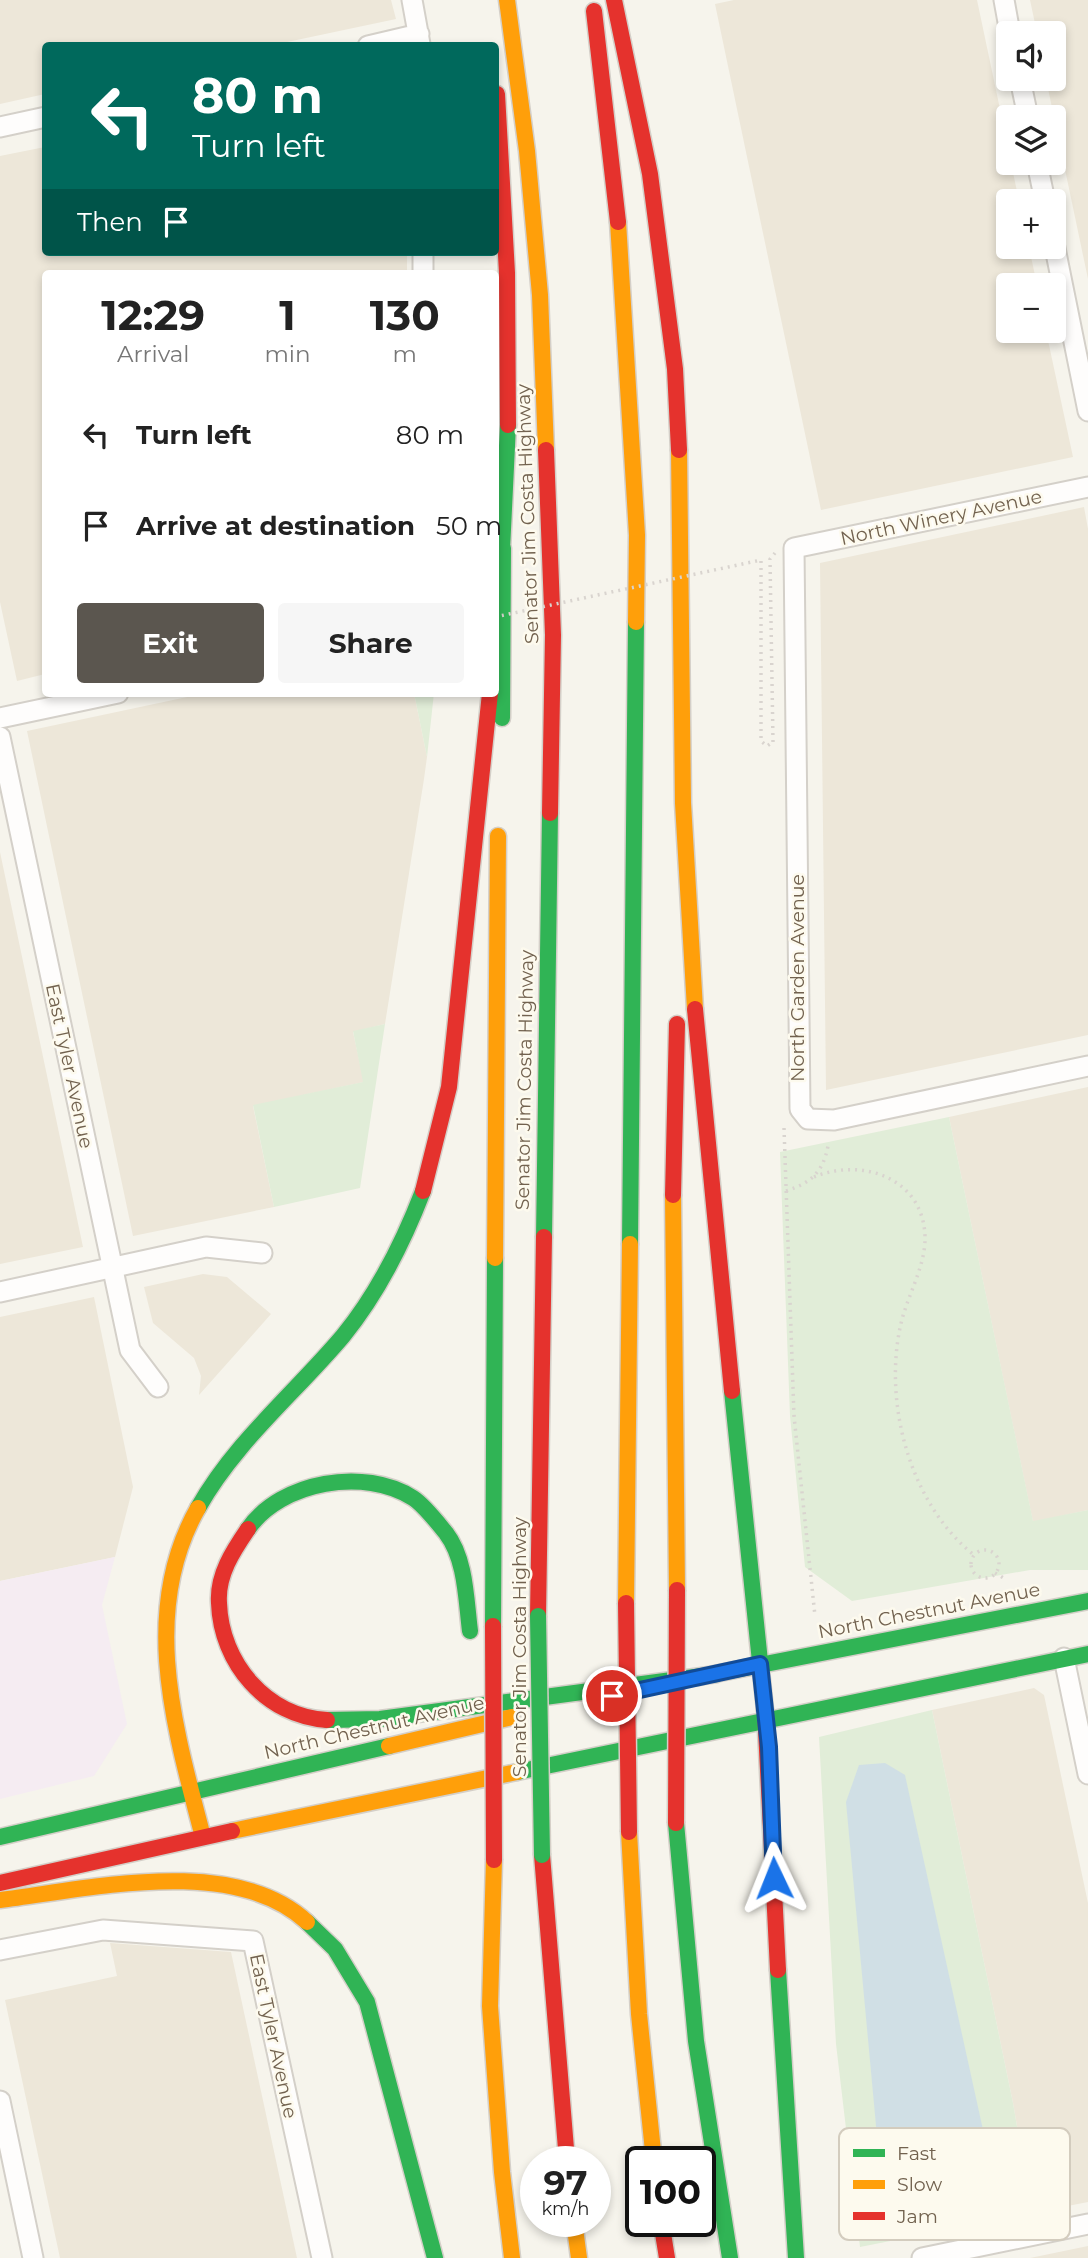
<!DOCTYPE html>
<meta charset="utf-8">
<style>
:root{--surface:#fff;--page:#f6f6f6;--text:#222;--muted:#767676;--accent:#5b564f}
body{margin:0;font-family:Montserrat,sans-serif;background:var(--page);color:var(--text);height:100vh;display:flex;flex-direction:column;font-size:26px;white-space:nowrap}
*{box-sizing:border-box;margin:0}
p{font-size:23px;color:var(--muted)}
.icon{flex:none;width:38px;height:38px;fill:none;stroke:currentColor;stroke-width:2;stroke-linecap:round;stroke-linejoin:round}
.map{position:relative;flex:1;overflow:hidden}
.panel{position:absolute;left:42px;top:270px;width:457px;height:427px;display:flex;flex-direction:column;background:var(--surface);border-radius:7px;box-shadow:0 4px 10px #0003}
.panel>*{flex:none}
.guide{position:absolute;left:42px;top:42px;width:457px;height:214px;border-radius:7px;box-shadow:0 4px 10px #0003;background:#00695c;color:#fff;overflow:hidden}
.buttons{position:absolute;left:996px;top:21px;display:grid;gap:14px}
.buttons a{display:grid;place-items:center;width:70px;height:70px;border-radius:7px;background:var(--surface);box-shadow:0 4px 10px #0003;font-size:35px}
.speed{position:absolute;left:520px;top:2146px;display:flex;gap:14px;font-size:35px;font-weight:700;text-align:center}
.speed>*{display:grid;place-content:center;width:91px;height:91px;border-radius:50%;background:var(--surface);box-shadow:0 4px 10px #0003;line-height:1}
.speed small{font-size:18px;font-weight:400}
.speed .limit{border:4px solid #111;border-radius:10px;background:#fff;color:#111}
.pin{position:absolute;display:grid;place-items:center;width:60px;height:60px;color:#fff;margin:-30px;border:4px solid #fff;border-radius:50%;box-shadow:0 2px 7px #0007}
.me{position:absolute;width:77px;margin:-38px;rotate:358deg;stroke-linejoin:round;filter:drop-shadow(0 0 5px #0008)}
.turn{display:flex;align-items:center;gap:24px;height:147px;padding:0 35px;font-size:32px}
.turn .icon{width:91px;height:91px;stroke-width:2.5}
.turn b{display:block;font-size:49px;line-height:60px}
.then{display:flex;align-items:center;height:66px;padding:0 35px;background:#0003;gap:14px;font-size:26px}
.eta{display:flex;justify-content:space-evenly;align-items:center;height:119px;text-align:center}
.eta b{font-size:42px;font-weight:700;line-height:49px}
.action{display:flex;gap:14px;margin-top:auto;padding:14px 35px}
.action a{flex:1;height:80px;border-radius:7px;background:var(--accent);color:#fff;font-size:28px;font-weight:700;line-height:80px;text-align:center}
.action a+a{background:var(--page);color:var(--text)}
ul{padding:0;list-style:none}
li{display:flex;align-items:center;gap:21px;height:91px;padding:0 35px}
li div{flex:1}
li b{display:block;font-size:26px}
li em{font-style:normal}
.map>svg:first-child{display:block}
</style>
<div class="map">
<svg width="1088" height="2258" viewBox="0 0 1088 2258">
<rect width="100%" height="100%" fill="#f6f4ec"/>
<path fill="#ede7d9" d="M0,0H391L396,19L273,45L46,46L45,94L0,104Z
M734,0H977L1008,147V163H1011L1019,201H1008V247H1029L1037,285H1008V331H1046L1073,457L821,510L715,4Z
M1030,0H1088V279L1046,79H1054V33H1037Z
M45,147L46,252H407V273H46L45,674L17,681L0,602V156Z
M1084,507L1088,529V1035L826,1090L820,563Z
M206,693H414L427,757L424,779L385,1024L353,1032L364,1082L253,1106L274,1207L133,1236L27,731Z
M0,852L83,1247L0,1264Z
M1088,1087V1510L1033,1522L949,1117Z
M203,1274L227,1277L271,1314L199,1395L201,1376L194,1358L153,1323L144,1287Z
M94,1297L133,1487L115,1557L0,1581V1317Z
M1034,1688L1044,1695L1088,1903V2202L1032,2213L1013,2103L932,1710Z
M110,1943L231,1952L297,2258H60L5,2000L117,1976Z
M1088,2246V2258H1030Z"/>
<path fill="#f5ecf2" d="M115,1557L102,1605L127,1724L94,1776L0,1799V1581Z"/>
<path fill="#e1edd8" d="M414,693H434L427,757Z
M385,1024L360,1188L274,1207L253,1105L363,1082L353,1031Z
M949,1117L1033,1521L1088,1510V1570H1030L852,1601L805,1567L790,1416L780,1152Z
M932,1710L1013,2103L1032,2213L860,2247L836,2044L819,1737Z"/>
<path fill="#d0dfe5" d="M885,1763L905,1775L987,2148L982,2188L933,2200L893,2187L878,2147L846,1802L859,1765Z"/>
<g fill="none" stroke-linecap="round" stroke-linejoin="round">
<g stroke="#d4d0c9" stroke-width="23">
<path id="street" d="M412,0L420,44
M1004,0L1010,33
M368,46L419,34
M1020,79L1028,117
M0,127L46,117
M1037,163L1045,201
M1054,243L1088,411
M423,273V252
M1088,487L794,548L800,1109L808,1119L834,1120L1088,1066
M0,718L118,693
M0,737L130,1350L158,1387
M0,1292L206,1247L262,1253
M1064,1658L1088,1774
M0,1950L103,1930L253,1941L322,2258
M0,2101L33,2258
M922,2258L1088,2224"/>
</g>
<g stroke="#d4cfc8" stroke-width="19">
<path id="fast" d="M501,571L508,425
M502,718L503,548
M544,1237L550,813
M630,1244L636,622
M732,1391L765,1710
M198,1508C235,1442 295,1393 343,1336C378,1293 403,1243 423,1191
M248,1529C281,1481 365,1467 413,1498C424,1505 437,1522 446,1533C466,1559 466,1600 470,1631
M493,1626L495,1258
M699,1677L1088,1601
M327,1720L380,1719L717,1674
M517,1772L1088,1654
M676,1823L696,2041L730,2258
M0,1837L389,1746
M307,1922L335,1949L367,2002L435,2258
M778,1970L796,2258"/>
</g>
<g stroke="#d4cfc8" stroke-width="19">
<path id="slow" d="M507,0L527,151L540,295L546,450
M618,222L637,535L636,622
M679,450L683,803L695,1009
M673,1195L677,1590
M495,1258L498,836
M198,1508C139,1612 175,1729 203,1837
M626,1603L630,1244
M389,1746L512,1717
M232,1831L517,1772
M629,1832L639,2014L654,2161
M494,1860L490,2006L502,2172L512,2258
M0,1900C89,1889 234,1854 307,1922
M574,2221L579,2258"/>
</g>
<g stroke="#d4cfc8" stroke-width="19">
<path id="jam" d="M614,0L650,174L675,369L679,450
M594,11L618,222
M497,94L507,273L508,425
M546,450L553,635L550,813
M695,1009L732,1391
M423,1191L449,1087L490,693
M673,1195L677,1024
M248,1529C233,1551 217,1575 219,1603C221,1663 266,1716 327,1720
M538,1616L544,1237
M765,1710L778,1970
M542,1855L567,2161
M0,1883L232,1831
M661,2221L667,2258"/>
</g>
<path stroke="#d9d4cf" stroke-width="3.5" stroke-dasharray="2 5" stroke-linecap="butt" d="M773,742L770,559L775,553
M784,1128L794,1416L815,1616
M814,1177C862,1157 923,1178 925,1236C926,1267 906,1297 900,1328C884,1405 910,1504 974,1555
M786,1191C811,1183 823,1172 828,1146
M971 1564a14 14 0 1 1 28 0a14 14 0 1 1-28 0Z
M995,1573L1007,1580"/>
<use href="#street" stroke="#fefdfc" stroke-width="19"/>
<use href="#fast" stroke="#30b455" stroke-width="16"/>
<use href="#slow" stroke="#ff9f0a" stroke-width="16"/>
<use href="#jam" stroke="#e5322d" stroke-width="16"/>
<g stroke="#d5cfc7" stroke-width="19" stroke-linecap="butt">
<path id="fast-bridge" d="M538,1616L542,1855"/>
</g>
<g stroke="#d5cfc7" stroke-width="19" stroke-linecap="butt">
<path id="jam-bridge" d="M626,1603L629,1832
M493,1626L494,1860
M676,1823L677,1590"/>
</g>
<path stroke="#d9d4cf" stroke-width="3.5" stroke-dasharray="2 5" stroke-linecap="butt" d="M495,617L761,560V741L767,746L773,742"/>
<use href="#fast-bridge" stroke="#30b455" stroke-width="16"/>
<use href="#jam-bridge" stroke="#e5322d" stroke-width="16"/>
</g>
<g fill="none" stroke-linecap="round" stroke-linejoin="round">
<g stroke="#114b97" stroke-width="18">
<path id="route" d="M612,1696L760,1664L769,1747L774,1878"/>
</g>
<use href="#route" stroke="#1a73e8" stroke-width="12"/>
</g>
<g text-anchor="middle" stroke-width="5" stroke-linejoin="round" paint-order="stroke">
<g font-size="19" fill="#72624f" stroke="#fdfaee">
<text transform="translate(527 514) rotate(-92)" y="7">Senator Jim Costa Highway</text>
<text transform="translate(941 517) rotate(-12)" y="7">North Winery Avenue</text>
<text transform="translate(797 978) rotate(-90)" y="7">North Garden Avenue</text>
<text transform="translate(70 1066) rotate(78)" y="7">East Tyler Avenue</text>
<text transform="translate(524 1080) rotate(-89)" y="7">Senator Jim Costa Highway</text>
<text transform="translate(929 1610) rotate(-11)" y="7">North Chestnut Avenue</text>
<text transform="translate(519 1647) rotate(-90)" y="7">Senator Jim Costa Highway</text>
<text transform="translate(374 1727) rotate(-13)" y="7">North Chestnut Avenue</text>
<text transform="translate(274 2036) rotate(78)" y="7">East Tyler Avenue</text>
</g>
</g>
<rect x="839" y="2128" width="231" height="112" rx="10" fill="#fdfaee" stroke="#d3ccbe" stroke-width="2"/>
<rect x="853" y="2149" width="32" height="8" fill="#30b455"/>
<rect x="853" y="2180" width="32" height="9" fill="#ff9f0a"/>
<rect x="853" y="2212" width="32" height="8" fill="#e5322d"/>
<g font-size="19" fill="#72624f">
<text x="897" y="2160">Fast</text>
<text x="897" y="2191">Slow</text>
<text x="897" y="2223">Jam</text>
</g>
</svg>
<div class="buttons">
<a><svg class="icon" aria-label="sound" viewBox="0 0 24 24"><path d="M4 9h4l5-4v14l-5-4H4zM17 9q2 3 0 6"/></svg></a>
<a><svg class="icon" aria-label="layers" viewBox="0 0 24 24"><path d="M12 4l9 5-9 5-9-5zM3 14l9 5 9-5"/></svg></a>
<a>+</a>
<a>−</a>
</div>
<div class="speed"><div>97<small>km/h</small></div><div class="limit">100</div></div>
<div class="pin" style="left:612px;top:1696px;background:#d93025"><svg class="icon" aria-label="arrive" viewBox="0 0 24 24"><path d="M6 21V4h12l-3 4 3 4H6"/></svg></div>
<svg class="me" style="left:774px;top:1878px" viewBox="-20 -20 40 40"><path d="M0-17L14 15 0 8-14 15z" fill="#1a73e8" stroke="#fff" stroke-width="4"/></svg>
<div class="guide">
<div class="turn"><svg class="icon" aria-label="left" viewBox="0 0 24 24"><path d="M17 20v-9H6M10 6l-5 5 5 5"/></svg><div><b>80 m</b>Turn left</div></div>
<div class="then">Then<svg class="icon" aria-label="arrive" viewBox="0 0 24 24"><path d="M6 21V4h12l-3 4 3 4H6"/></svg></div>
</div>
<section class="panel">
<div class="eta">
<div><b>12:29</b><p>Arrival</p></div>
<div><b>1</b><p>min</p></div>
<div><b>130</b><p>m</p></div>
</div>
<ul>
<li><svg class="icon" aria-label="left" viewBox="0 0 24 24"><path d="M17 20v-9H6M10 6l-5 5 5 5"/></svg><div><b>Turn left</b></div><em>80 m</em></li>
<li><svg class="icon" aria-label="arrive" viewBox="0 0 24 24"><path d="M6 21V4h12l-3 4 3 4H6"/></svg><div><b>Arrive at destination</b></div><em>50 m</em></li>
</ul>
<div class="action"><a>Exit</a><a>Share</a></div>
</section>
</div>
